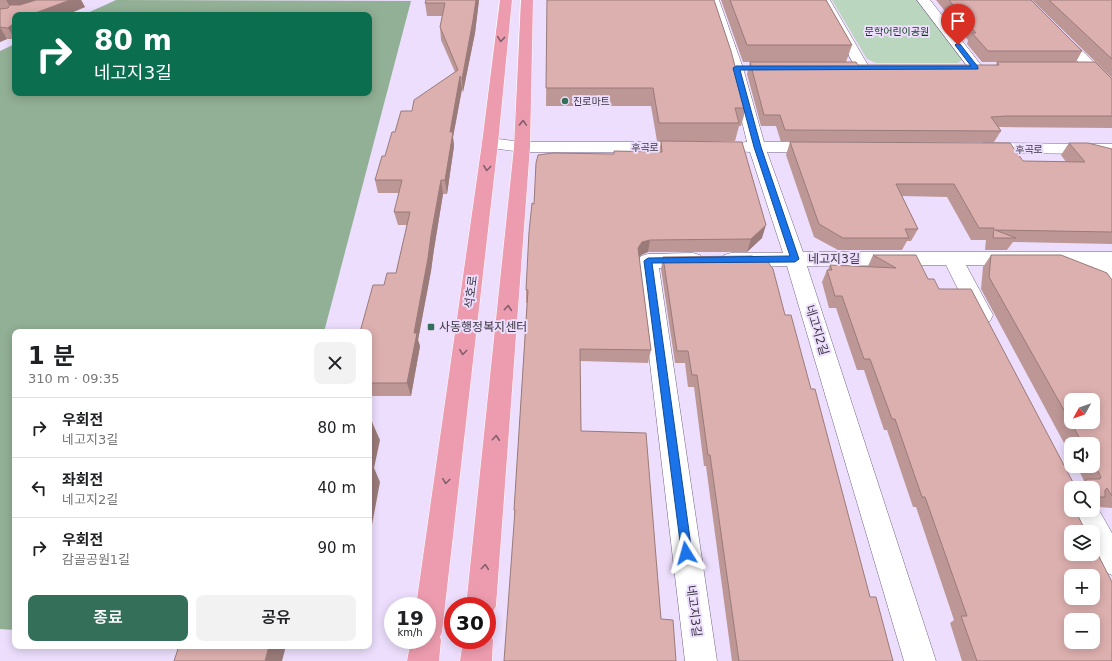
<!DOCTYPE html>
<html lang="ko">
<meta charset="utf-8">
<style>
:root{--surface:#fff;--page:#f2f2f2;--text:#202124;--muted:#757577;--line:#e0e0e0;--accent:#346f59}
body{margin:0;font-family:"DejaVu Sans","Noto Sans KR",sans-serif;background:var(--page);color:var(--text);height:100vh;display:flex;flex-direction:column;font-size:15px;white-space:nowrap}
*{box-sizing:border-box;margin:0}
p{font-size:13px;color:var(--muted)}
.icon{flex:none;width:22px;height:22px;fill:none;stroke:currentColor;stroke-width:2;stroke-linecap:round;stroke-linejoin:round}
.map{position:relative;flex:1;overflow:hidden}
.drawer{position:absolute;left:12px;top:329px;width:360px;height:320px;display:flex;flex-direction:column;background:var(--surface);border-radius:8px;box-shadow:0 2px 10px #0003}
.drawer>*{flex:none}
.banner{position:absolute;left:12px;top:12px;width:360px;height:84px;border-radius:8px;box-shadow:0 2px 10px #0003;background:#0b6e4f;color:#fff;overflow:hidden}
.needle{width:26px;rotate:230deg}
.controls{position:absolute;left:1064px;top:393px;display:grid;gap:8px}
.controls a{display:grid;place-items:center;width:36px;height:36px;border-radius:8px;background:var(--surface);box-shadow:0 2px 10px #0003;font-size:20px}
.speed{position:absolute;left:384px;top:597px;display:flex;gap:8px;font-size:20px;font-weight:700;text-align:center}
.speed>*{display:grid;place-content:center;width:52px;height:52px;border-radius:50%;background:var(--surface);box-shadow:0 2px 10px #0003;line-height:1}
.speed small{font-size:10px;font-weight:400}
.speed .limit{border:6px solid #d22;background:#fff;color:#111}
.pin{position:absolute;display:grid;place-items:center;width:34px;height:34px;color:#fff;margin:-41px -17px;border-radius:50% 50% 50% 0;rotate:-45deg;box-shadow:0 0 4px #0007}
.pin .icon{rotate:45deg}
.me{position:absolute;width:44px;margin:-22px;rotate:352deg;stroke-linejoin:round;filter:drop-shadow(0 0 3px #0008)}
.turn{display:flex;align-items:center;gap:14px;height:84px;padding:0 16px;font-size:18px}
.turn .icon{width:52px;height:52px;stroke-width:2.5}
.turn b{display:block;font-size:28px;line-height:34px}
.round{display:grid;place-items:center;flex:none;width:42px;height:42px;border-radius:8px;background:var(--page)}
.overview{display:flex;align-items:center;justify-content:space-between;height:68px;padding:0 16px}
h1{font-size:24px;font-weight:600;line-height:30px}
.cta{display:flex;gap:8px;margin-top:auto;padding:8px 16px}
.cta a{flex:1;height:46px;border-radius:8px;background:var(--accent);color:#fff;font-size:16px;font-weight:600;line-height:46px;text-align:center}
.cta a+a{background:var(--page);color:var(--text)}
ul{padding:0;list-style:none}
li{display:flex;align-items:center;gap:12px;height:60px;padding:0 16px;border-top:1px solid var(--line)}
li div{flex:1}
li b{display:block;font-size:15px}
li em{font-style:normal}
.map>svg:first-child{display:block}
</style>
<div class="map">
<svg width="1112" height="661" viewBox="0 0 1112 661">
<rect width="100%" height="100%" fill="#ecdefc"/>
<path fill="#bad6be" d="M832,0H916L963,59L958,63H876L867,59Z"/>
<path fill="#92b095" d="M116,0L411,1L324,332H15V630L0,629V51L15,44V93H369V15H83Z"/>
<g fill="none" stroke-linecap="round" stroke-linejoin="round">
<g stroke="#736782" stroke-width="1">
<path id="minor" d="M707,0H719L743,68L764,142H819L825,143L827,147L825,151L819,152H767L803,252H1112V286L1105,284L1091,266L966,265L993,315L990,321L982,323L974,321L946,265L807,266L936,661H904L787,266L731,267L724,265L721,260L724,255L731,253H783L750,152L737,151L735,147L737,143L747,142L729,68Z
M818,0H830L869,67L867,70L862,71L857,70Z
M917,0H930L981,65L983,68L981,71L976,72L971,71Z
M1017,0H1030L1112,80V93L1107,91Z
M490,138L522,142H691L697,143L699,147L697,151L691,152H522L484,147L482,143L484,139Z
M985,143L1112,144V154L985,153L979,152L977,148L979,144Z
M693,253L700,255L703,260L700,265L693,267L659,268L717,661H685L638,261L641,256L648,254Z
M1093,500L1112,533V575L1102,571L1093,553V532H1082L1072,510H1093Z"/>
</g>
<g stroke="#fff" stroke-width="1">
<path id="major" d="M500,0H512L498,143L442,632L440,637L441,640L439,661H407L411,640H427V606H416L482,143Z
M521,0H533L530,147L496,606L491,616L487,618V606H466L514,147Z
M487,628L489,629L493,640L492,661H460L463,640H487Z"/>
</g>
<use href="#minor" fill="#fff" fill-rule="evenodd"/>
<use href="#major" fill="#ed9caf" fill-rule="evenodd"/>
</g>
<path fill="#bd9796" d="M0,0H81L85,7L66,15H15V39H7L0,42Z
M426,0H479L475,33L463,92L462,89L453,137L454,146L447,194H443L434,249L431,271L418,340L420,346L411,396H369V332L384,285L396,273L407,225H398L394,212L399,193H378L375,180L395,132L412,111L455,72L441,40L440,27L442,16H427L425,3Z
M547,0L746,108L741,126H739L735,141H657L651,106H546Z
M721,0H826L852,45L846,62L858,65H996L997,62H982L967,44L968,40L936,0H1031L1082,51L1076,62L1112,79V128L999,127L1001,131L994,142H781L776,126H761L747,74L750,62H743Z
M1032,0H1112V78Z
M661,141L762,238L747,252H648L641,255L639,257L651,350L648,363L580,361L581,431L661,619L676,661L515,517L514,510L527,303H526V290L534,204L614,154V151H659Z
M790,142L1023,161L1066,162L1061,155L1069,143L1112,149V244L1013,242L1007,250H985L986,240H971L947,197L902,196L918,229L911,241H907L902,250H838L814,237L786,155Z
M873,255L928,279L939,289L1076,487L1084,481L1077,466H1093V444H1071V456L981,289L983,267L991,255L1112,280V508L1099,507L1097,504L1093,506V488H1071V510L1112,661H962L950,623L954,620L916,507H913L887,430H884L864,370H857L836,308H829L822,282L827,270H828L830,265L868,266Z
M663,257L785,315L870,597L893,661H732L706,466H704L694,387H688L685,363H675L661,269Z"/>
<path fill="#9a7b7a" d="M6,0H40L12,10Z
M70,0H81L85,7L66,15H30Z
M476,0H479L475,33L463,92L462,79Z
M15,22V39L8,28Z
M0,27L7,39L0,42Z
M460,76L462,89L453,137L454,146L447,194L445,180L450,132Z
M441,180L443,194L434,249L431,271L418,340L420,346L411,396L407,383L414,333Z
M766,225L762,238L747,252L751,239Z
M650,240L648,252L641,255L637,261L638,248L642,242Z
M372,422L380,440L374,468L380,482L369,541V438Z
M269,646H286L282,661H265Z"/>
<path fill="#dcb0af" stroke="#9a7b7a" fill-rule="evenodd" d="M36,0H70L30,15H15V22L8,28L0,27V9L8,8L10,5H20Z
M426,0H476L473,20L462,79L460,76L450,132H453L445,180H441L431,235L428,258L414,333H417L407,383H369V332H360L373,285H384L387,273H396L410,212H394L402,180H375L382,156H385L392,132H395L401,111H412L414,100L458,70L440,27L445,3H425Z
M547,0H714L731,51L746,108H735L739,123H659L653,88H546Z
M730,0H826L852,45H747Z
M949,0H1031L1082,51H988L972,33H976Z
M1049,0H1112V59Z
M750,62H856L858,65H999L997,62H1095L1112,79V116H1006L991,117L1001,131L785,130L780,115H764Z
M661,141L742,142L766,225L751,239L650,240L642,242L638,248L651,350L580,349L581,431L646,433L661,619L673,620L676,661H504L515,510H514L528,290H526L529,232L532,203L534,204L536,163L538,155L553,153L614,154V151L662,152Z
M790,142L1010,143L1023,161L1085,162L1069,143H1088L1112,149V232L995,230L1016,238H993L994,228H979L954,184H896L918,229H905L909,238H843L819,224Z
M873,255H916L928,279H934L939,289H971L1076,488H1077H1071V496H1070L1071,499V510H1075L1086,532H1071V554H1093V545L1112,582V661H977L961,616H967L925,497H922L895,419H892L870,359H864L842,296H835L827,270H832L830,265L896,268ZM1071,576H1093V598H1071ZM1071,620H1093V642H1071Z
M991,255H1061L1107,273L1112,280V496L1107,488L1105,490V497H1093V488H1086V479H1100L1101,477L1093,462V444H1083L989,277ZM1071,400H1093V422H1071Z
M752,256L768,262L773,269L785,315H791L811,389H815L870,597H876L893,661H739L710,455H708L697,375H692L688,351H677L663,257Z
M369,422H372L369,438Z
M369,465H373L369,483Z
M179,646H269L265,661H174Z"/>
<defs><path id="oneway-chevron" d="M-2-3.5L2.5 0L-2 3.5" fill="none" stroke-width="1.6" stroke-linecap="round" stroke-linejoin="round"/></defs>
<g stroke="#825f6e">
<use href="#oneway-chevron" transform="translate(501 39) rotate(96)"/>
<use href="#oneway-chevron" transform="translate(523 123) rotate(-88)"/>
<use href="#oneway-chevron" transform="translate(487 168) rotate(97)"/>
<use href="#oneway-chevron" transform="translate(508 308) rotate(-85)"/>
<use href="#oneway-chevron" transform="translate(463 352) rotate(97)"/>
<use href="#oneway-chevron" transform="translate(496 438) rotate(-85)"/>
<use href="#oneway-chevron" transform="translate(446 481) rotate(97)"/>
<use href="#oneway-chevron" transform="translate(485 567) rotate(-85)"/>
</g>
<path fill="#1a73e8" stroke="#114b97" d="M956,44H960L978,67V69L740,70L761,147L799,259L795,262L652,263L692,553L691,557L686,559L682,557L644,261L648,258L790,256L754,147L733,68L736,66H971L955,45Z"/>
<g fill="#346f59" stroke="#ecdefc" stroke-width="1.5">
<circle cx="565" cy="101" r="4"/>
<rect x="427" y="323" width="8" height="8" rx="2"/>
</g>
<g text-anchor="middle" stroke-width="4" stroke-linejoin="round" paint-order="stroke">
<g font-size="10" fill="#093b17" stroke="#ecdefc">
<text x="897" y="35">문학어린이공원</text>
</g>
<g font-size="10" fill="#3b3642" stroke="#ecdefc" text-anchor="start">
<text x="573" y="105">진로마트</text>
</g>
<g font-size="10" fill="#3b3642" stroke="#ecdefc">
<text x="645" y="151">후곡로</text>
<text x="1029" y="153">후곡로</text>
</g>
<g font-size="12" fill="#3b3642" stroke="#ecdefc">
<text x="834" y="263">네고지3길</text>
<text transform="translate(471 292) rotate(-83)" y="4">석호로</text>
<text transform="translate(817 330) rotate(73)" y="4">네고지2길</text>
<text transform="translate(694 611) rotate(83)" y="4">네고지3길</text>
</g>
<g font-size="12" fill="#3b3642" stroke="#ecdefc" text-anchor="start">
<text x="439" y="331">사동행정복지센터</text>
</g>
</g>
</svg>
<div class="controls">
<a><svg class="needle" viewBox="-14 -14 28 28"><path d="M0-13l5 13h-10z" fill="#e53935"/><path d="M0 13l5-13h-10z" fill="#757577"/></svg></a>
<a><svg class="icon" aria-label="sound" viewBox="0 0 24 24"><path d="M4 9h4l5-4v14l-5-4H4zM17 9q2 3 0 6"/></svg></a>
<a><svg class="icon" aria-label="search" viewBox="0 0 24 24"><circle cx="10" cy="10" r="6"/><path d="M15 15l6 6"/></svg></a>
<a><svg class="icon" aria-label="layers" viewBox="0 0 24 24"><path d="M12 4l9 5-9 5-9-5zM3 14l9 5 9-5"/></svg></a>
<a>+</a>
<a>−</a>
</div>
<div class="speed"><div>19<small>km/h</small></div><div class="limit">30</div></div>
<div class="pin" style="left:958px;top:45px;background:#d93025"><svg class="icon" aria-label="arrive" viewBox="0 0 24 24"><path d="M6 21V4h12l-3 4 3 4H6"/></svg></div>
<svg class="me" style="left:686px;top:553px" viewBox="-20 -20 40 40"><path d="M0-17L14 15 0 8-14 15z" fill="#1a73e8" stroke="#fff" stroke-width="4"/></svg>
<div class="banner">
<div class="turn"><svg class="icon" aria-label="right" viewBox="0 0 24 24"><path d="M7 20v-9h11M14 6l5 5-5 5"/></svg><div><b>80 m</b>네고지3길</div></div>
</div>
<section class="drawer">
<div class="overview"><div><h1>1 분</h1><p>310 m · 09:35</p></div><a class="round"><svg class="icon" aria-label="close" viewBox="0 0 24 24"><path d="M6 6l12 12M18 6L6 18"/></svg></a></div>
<ul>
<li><svg class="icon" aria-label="right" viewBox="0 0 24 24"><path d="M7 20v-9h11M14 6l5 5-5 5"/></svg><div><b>우회전</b><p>네고지3길</p></div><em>80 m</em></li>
<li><svg class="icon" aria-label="left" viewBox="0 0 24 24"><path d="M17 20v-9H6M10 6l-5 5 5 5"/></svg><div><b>좌회전</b><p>네고지2길</p></div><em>40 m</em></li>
<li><svg class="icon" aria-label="right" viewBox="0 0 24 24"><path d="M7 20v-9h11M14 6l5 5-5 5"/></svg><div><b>우회전</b><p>감골공원1길</p></div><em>90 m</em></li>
</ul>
<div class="cta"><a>종료</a><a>공유</a></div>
</section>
</div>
